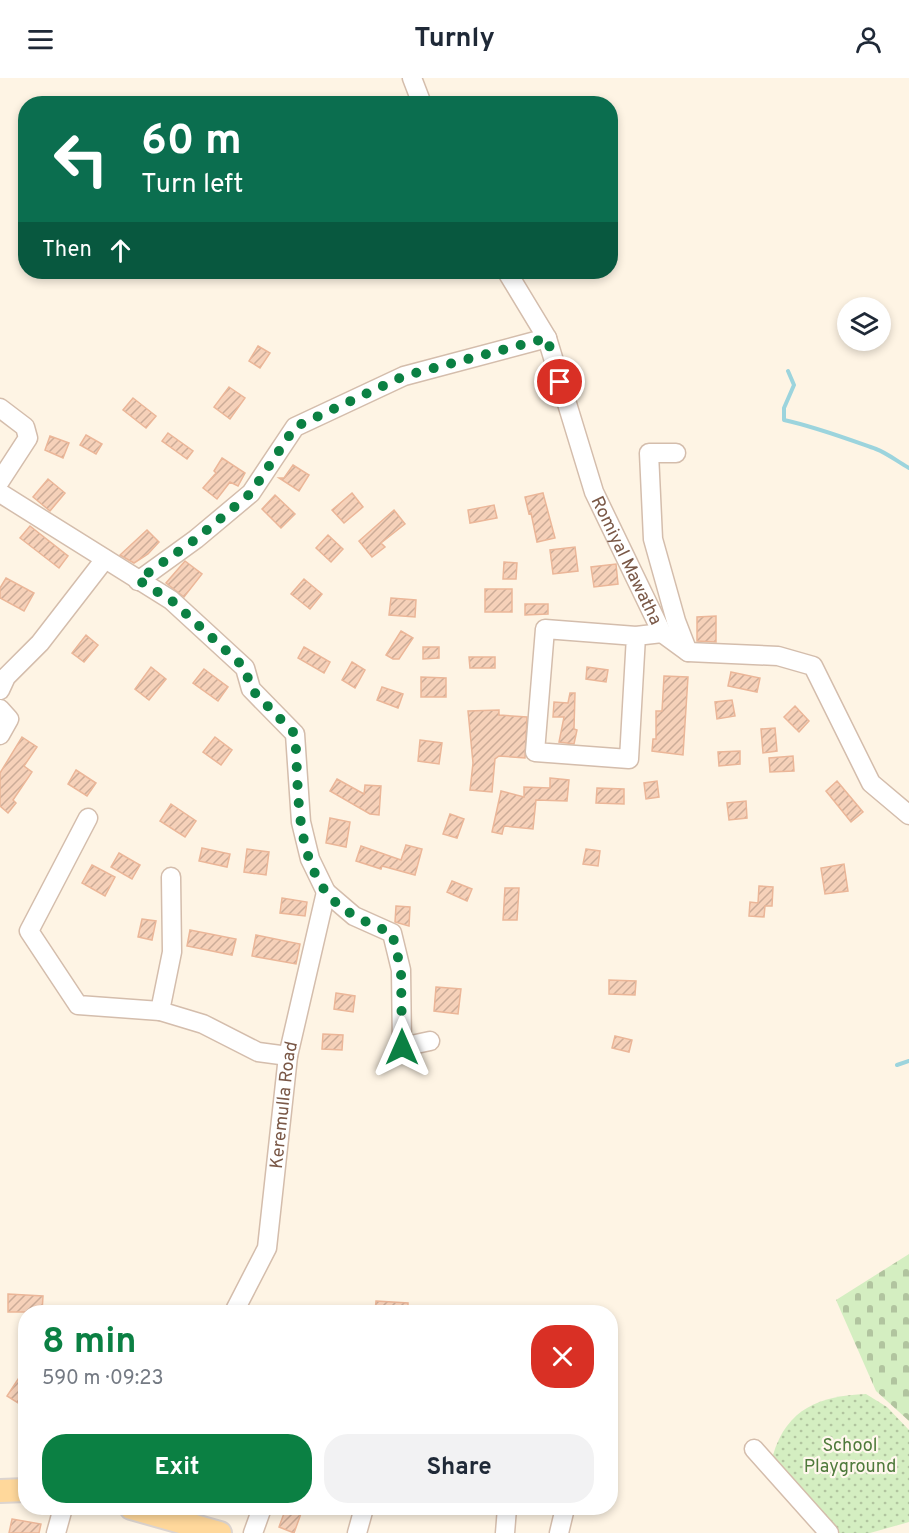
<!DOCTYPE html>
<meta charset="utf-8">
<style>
:root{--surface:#fff;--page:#f2f2f3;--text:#1f2937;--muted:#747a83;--accent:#0b8043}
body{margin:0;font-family:Overpass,sans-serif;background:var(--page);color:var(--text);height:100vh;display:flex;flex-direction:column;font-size:22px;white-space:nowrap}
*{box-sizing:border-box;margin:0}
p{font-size:20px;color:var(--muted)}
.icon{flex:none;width:33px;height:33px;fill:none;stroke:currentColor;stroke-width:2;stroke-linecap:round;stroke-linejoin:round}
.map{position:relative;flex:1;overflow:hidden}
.details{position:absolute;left:18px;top:1227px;width:600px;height:210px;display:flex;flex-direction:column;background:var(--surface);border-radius:24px;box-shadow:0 3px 9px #0003}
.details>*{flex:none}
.guide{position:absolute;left:18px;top:18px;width:600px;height:183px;border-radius:24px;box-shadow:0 3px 9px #0003;background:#0b6e4f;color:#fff;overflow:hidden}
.buttons{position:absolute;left:837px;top:219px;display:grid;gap:12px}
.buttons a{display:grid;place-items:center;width:54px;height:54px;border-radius:50%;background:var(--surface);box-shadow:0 3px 9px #0003;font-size:30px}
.pin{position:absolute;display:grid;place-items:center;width:51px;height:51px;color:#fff;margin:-26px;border:3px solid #fff;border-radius:50%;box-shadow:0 2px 6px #0007}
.me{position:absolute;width:66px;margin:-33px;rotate:0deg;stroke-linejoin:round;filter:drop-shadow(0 0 4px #0008)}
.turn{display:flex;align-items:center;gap:21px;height:126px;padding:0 24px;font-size:27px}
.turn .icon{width:78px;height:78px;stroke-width:2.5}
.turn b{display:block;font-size:42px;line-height:51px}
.then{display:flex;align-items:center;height:57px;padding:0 24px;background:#0003;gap:12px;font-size:22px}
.round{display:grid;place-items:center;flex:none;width:63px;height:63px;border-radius:24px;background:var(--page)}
.overview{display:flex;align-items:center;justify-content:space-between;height:102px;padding:0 24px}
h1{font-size:36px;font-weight:700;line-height:45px;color:var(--accent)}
.primary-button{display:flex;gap:12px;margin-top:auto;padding:12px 24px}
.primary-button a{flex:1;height:69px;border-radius:24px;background:var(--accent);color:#fff;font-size:24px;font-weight:700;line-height:69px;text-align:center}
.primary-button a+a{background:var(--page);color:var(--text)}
header{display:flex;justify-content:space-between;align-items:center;height:78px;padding:0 24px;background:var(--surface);font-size:27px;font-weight:700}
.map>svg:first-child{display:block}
</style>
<header><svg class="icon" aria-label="menu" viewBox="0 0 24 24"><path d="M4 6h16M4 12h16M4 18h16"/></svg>Turnly<svg class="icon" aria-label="person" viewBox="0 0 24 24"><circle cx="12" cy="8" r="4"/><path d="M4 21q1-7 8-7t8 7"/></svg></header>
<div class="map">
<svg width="909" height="1455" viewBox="0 0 909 1455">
<defs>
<pattern id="grass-dots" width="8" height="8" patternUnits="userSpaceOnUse" patternTransform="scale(1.5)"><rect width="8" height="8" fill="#d4eec1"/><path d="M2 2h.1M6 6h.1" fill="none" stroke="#b1c49f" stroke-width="1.8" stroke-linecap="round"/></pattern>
<pattern id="cemetery-stones" width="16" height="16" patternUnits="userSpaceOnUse" patternTransform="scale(1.5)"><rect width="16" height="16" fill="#d4eec1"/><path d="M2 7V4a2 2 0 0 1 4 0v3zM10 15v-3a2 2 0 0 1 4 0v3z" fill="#b1c49f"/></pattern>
<pattern id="building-hatch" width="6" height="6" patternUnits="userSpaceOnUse" patternTransform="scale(1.5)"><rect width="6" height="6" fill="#f6d1b9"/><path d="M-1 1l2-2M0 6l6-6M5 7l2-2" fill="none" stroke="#ccac98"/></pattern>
</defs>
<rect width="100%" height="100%" fill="#fef4e4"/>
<path fill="url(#grass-dots)" d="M866,1316L887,1329L909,1352V1444L870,1455H838L780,1389L773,1377C787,1330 820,1318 866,1316Z"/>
<path fill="url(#cemetery-stones)" d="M909,1176V1343L876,1313L836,1222Z"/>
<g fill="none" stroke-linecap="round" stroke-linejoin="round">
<path stroke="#9cd4dd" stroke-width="4" d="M788,293L794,307L784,330V342C816,349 845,360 876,371C887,375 898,384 909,390
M897,987L909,983"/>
</g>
<path fill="url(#building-hatch)" stroke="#ebb698" stroke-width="1.5" d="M258,268L270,275L260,290L249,283Z
M229,309L245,320L230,341L214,329Z
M133,320L156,338L146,350L123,332Z
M168,355L193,373L187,381L162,363Z
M86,357L102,366L96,376L80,367Z
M50,358L69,365L63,380L45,372Z
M222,380L245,395L238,408L230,404L217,421L203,410L216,395L214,393Z
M293,387L309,397L299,413L279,400H284Z
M48,401L65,415L50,433L33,419Z
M352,415L363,429L344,445L332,432Z
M543,415L555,460L537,464L531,435L529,436L525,419Z
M275,417L295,436L281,450L262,431Z
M494,427L497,440L470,445L468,432Z
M394,432L405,446L381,465L385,469L372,479L359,463Z
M30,448L68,478L59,490L20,460Z
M147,452L159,464L148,476L134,485L120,477Z
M328,457L343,471L331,484L316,470Z
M575,469L578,493L553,496L550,472Z
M185,483L202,496L184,519L166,505Z
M504,484L517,485L516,501H503Z
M616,486L618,506L594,509L591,489Z
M6,500L34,515L24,533L0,520V510Z
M304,501L322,516L310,531L291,516Z
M485,511H512V534H485Z
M391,520L416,522L415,539L389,537Z
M525,526H548V536L525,537Z
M716,538V564L697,563V539Z
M401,553L413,560L399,581H393L386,577Z
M86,557L98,567L84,584L72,575Z
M304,569L330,584L324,595L298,580Z
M423,569H439V580L423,581Z
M469,579H495V590H470Z
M352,584L365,592L355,610L342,602Z
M151,589L166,601L149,622L135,611Z
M587,589L608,592L606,604L586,601Z
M204,591L228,609L218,623L193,605Z
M731,594L760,600L757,614L728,608Z
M664,598L688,599L683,677L652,673L653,661H656V633H662Z
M421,599L446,600V619H421Z
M382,609L403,616L398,630L377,622Z
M570,615H575L574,651L577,652L574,666L559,664L564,639H553L554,624L568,625Z
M732,622L735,638L717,641L715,624Z
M795,628L809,643L799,654L784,639Z
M499,632V637L527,639L525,680L499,678L495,681L492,714L470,712L473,685L468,633Z
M775,650L777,673L763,675L761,651Z
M22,659L37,669L24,688L32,694L13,722L16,725L8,735L0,728V695Z
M215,659L232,672L221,687L203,674Z
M420,662L442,665L439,686L418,683Z
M740,673V686L719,688L718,674Z
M793,678L794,693L770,694L769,680Z
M76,692L96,705L87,718L68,706Z
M550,700L569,702L567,723L536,722L533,751L504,748L502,756L492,754L501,713L524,719V709L550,710Z
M337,701L364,716L365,707L381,708L379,737L370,736L330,713Z
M657,703L659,719L646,721L644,705Z
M837,703L863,734L851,744L826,713Z
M597,710L624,711V726L596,725Z
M746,723L747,740L729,742L727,725Z
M171,726L196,743L185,759L160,743Z
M450,736L464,741L457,760L443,756Z
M330,740L350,744L346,769L326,765Z
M406,767L422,771L415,797L382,788L381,791L356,783L361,768L401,782Z
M202,770L230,776L227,789L199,783Z
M247,771L269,774L266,797L244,794Z
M586,771L600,773L598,788L583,786Z
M119,775L140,787L132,801L111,789Z
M844,786L848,813L825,816L821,790Z
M92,787L115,799L105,818L82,805Z
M452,803L472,811L467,823L447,814Z
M759,808L773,809L772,828H765L764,839L749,838L750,824L758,825Z
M505,810H519L517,842H503Z
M282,820L307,824L305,838L280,835Z
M396,828L410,829L409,848L395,844Z
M142,841L156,843L152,862L138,859Z
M190,852L236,861L232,877L187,868Z
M256,857L300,866L296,886L252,878Z
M609,902L636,903L635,917L609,916Z
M436,909L461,911L458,936L434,933Z
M336,915L355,918L353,934L334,931Z
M323,956L343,957L342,972L322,971Z
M615,958L632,962L629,974L612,970Z
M8,1216L43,1218L42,1234H8Z
M376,1223L408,1225V1234H375Z
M26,1289V1330L7,1318Z
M286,1430H303L294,1455L279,1449Z
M12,1441L41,1446L39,1455H9Z"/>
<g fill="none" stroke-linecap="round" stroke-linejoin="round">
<g stroke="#d4bdac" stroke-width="21">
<g id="minor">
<path d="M412,0L422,26"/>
<path id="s1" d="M507,194L547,260L594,414L662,555L688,574L778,578L813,588L871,705L909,737"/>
<path d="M0,330L25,349L28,360L0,403"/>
<path d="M676,375H649L653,461L676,543L688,574"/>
<path d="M0,415L171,522L245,590L251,611L295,656L301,744L310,781L326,814"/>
<path d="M138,503L196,461L251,415L295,349L404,298L547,260"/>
<path d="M636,558L545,551L535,674L629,681L636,558L662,555"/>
<path d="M0,612L6,599L40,565L105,481"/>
<path d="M0,631L9,641L0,657"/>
<path d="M88,740L29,853L78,927L160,933"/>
<path d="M171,799L172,874L160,933L203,946L258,974L288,978"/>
<path id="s2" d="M234,1234L267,1170L288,978L326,814L354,838L392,855L401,892L402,969L430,963"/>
<path d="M754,1371L829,1455"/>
<path d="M56,1455L63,1430"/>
<path d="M253,1455L262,1430"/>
<path d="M357,1455L364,1430"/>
<path d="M505,1455L507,1430"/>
<path d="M559,1455L565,1430"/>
</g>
</g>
<g stroke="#dcd4cf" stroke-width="26">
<path id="major" d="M0,1413L26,1412
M131,1430L220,1455"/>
</g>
<use href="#minor" stroke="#fff" stroke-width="18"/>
<use href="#major" stroke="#ffd89b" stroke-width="22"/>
</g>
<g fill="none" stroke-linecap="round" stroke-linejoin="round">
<path stroke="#0b8043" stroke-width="10" stroke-dasharray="0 18" d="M402,969L401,892L392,855C370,846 341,834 326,814C294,771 299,707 295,656L251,611L245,590L171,522L138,502L196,461L251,415L295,349L404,298L547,260L560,304"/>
</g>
<g text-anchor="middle" stroke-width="4.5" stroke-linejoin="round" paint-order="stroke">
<g font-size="18" fill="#7a5847" stroke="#fff7ed">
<text dy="6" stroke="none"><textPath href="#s1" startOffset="314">Romiyal Mawatha</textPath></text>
<text dy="6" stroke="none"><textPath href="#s2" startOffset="216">Keremulla Road</textPath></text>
</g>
<g font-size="18" fill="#4f7a3b" stroke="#fff7ed">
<text x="850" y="1373">School<tspan x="850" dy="21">Playground</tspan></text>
</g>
</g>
</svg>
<div class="buttons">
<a><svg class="icon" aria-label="layers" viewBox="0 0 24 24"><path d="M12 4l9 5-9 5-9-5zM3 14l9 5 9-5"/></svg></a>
</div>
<div class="pin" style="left:560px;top:304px;background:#d93025"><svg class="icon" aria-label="arrive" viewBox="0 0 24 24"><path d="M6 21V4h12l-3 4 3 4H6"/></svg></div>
<svg class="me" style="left:402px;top:969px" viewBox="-20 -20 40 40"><path d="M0-17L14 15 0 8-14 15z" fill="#0b8043" stroke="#fff" stroke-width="4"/></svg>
<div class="guide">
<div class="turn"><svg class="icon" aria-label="left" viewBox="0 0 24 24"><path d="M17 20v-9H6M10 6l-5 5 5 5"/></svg><div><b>60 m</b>Turn left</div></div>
<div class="then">Then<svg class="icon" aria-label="ahead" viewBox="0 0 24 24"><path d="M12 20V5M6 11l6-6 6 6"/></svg></div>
</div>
<section class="details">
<div class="overview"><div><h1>8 min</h1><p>590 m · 09:23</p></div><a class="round" style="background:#d93025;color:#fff"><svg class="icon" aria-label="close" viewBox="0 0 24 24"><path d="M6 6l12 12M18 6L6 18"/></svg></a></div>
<div class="primary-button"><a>Exit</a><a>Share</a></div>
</section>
</div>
